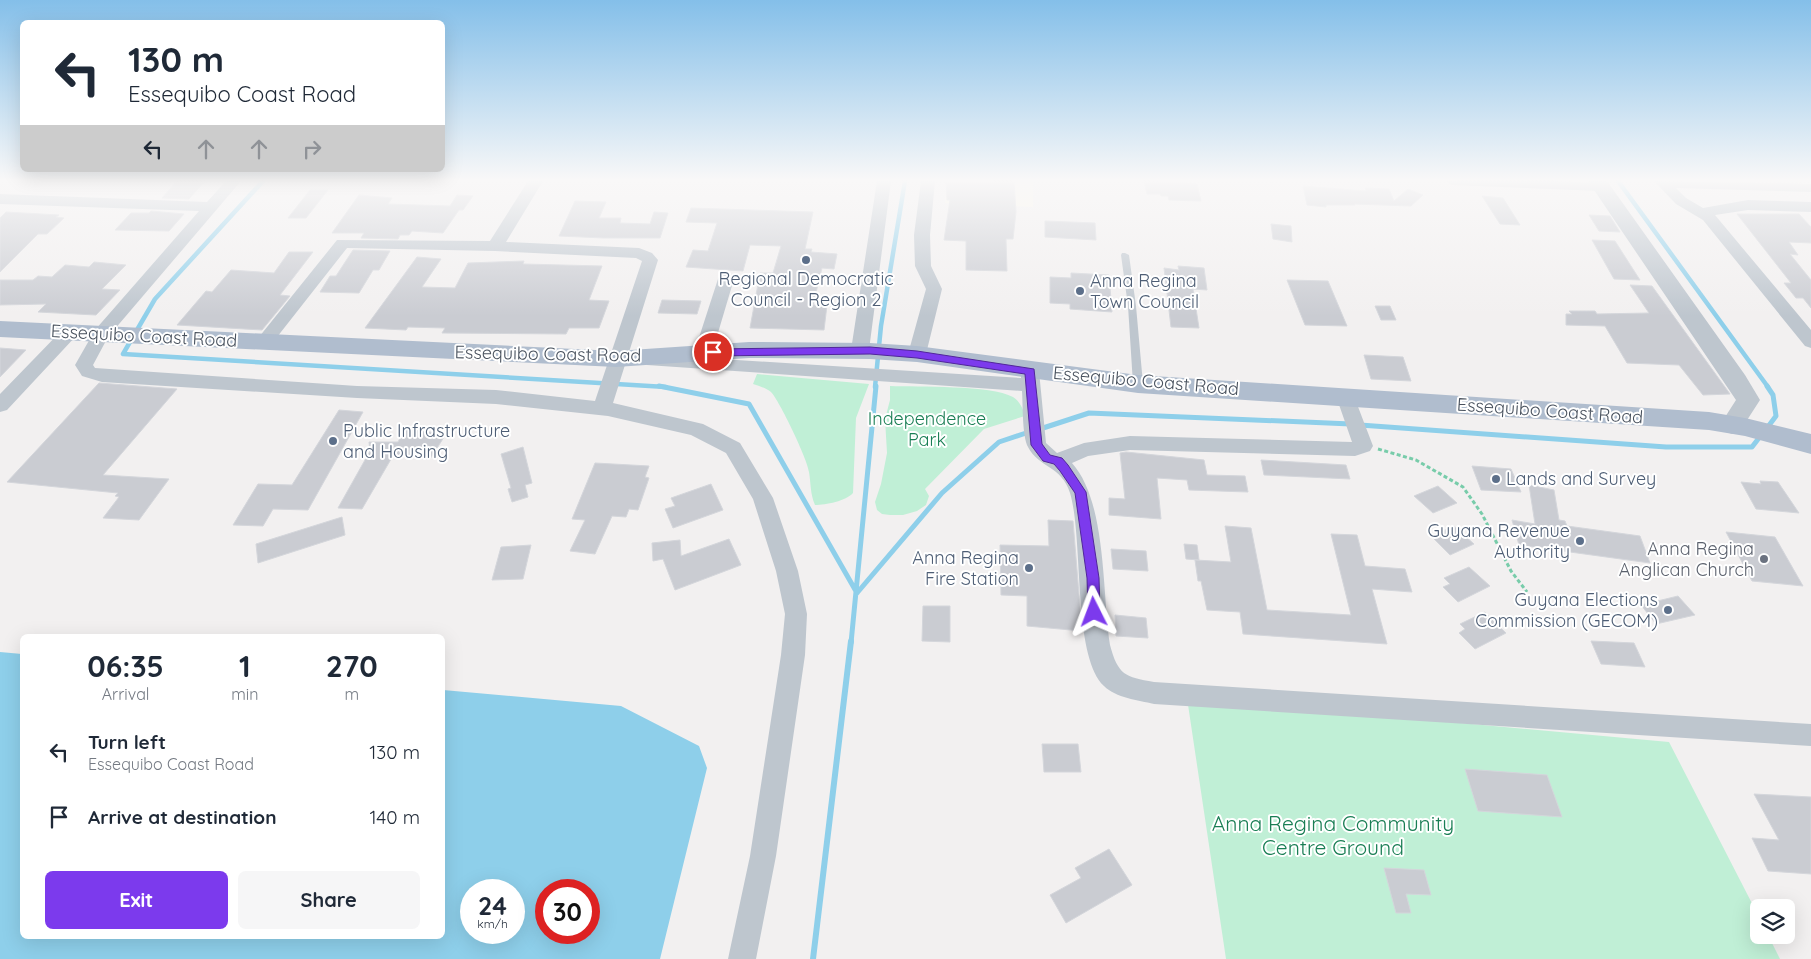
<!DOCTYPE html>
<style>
:root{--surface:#fff;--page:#f6f6f7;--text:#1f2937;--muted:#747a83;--accent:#7c3aed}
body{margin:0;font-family:Quicksand,sans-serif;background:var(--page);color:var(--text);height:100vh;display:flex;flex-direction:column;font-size:19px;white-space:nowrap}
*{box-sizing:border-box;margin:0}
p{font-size:16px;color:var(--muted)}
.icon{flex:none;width:28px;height:28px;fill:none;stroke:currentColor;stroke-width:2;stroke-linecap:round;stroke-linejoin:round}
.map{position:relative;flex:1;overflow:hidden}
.drawer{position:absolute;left:20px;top:634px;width:425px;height:305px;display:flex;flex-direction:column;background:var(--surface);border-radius:8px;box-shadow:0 5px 20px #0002}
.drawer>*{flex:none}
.hud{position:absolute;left:20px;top:20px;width:425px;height:152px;border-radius:8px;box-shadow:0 5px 20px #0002;background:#fff;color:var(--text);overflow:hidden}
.tools{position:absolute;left:1750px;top:899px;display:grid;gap:10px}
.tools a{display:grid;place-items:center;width:45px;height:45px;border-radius:8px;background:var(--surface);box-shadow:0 5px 20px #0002;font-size:25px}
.speed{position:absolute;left:460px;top:879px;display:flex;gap:10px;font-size:25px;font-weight:700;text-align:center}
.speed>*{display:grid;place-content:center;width:65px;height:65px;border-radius:50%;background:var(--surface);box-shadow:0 5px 20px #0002;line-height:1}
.speed small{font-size:12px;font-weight:400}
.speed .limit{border:8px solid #d22;background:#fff;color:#111}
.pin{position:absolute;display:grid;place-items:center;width:42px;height:42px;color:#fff;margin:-21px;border:2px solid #fff;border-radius:50%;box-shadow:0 1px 5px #0007}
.me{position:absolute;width:55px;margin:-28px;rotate:357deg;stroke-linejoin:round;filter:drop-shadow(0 0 4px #0008)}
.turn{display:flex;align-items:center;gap:18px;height:105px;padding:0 25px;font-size:22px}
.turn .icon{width:65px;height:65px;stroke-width:2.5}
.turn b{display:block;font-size:35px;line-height:42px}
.lanes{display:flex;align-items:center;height:48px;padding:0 25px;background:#0003;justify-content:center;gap:25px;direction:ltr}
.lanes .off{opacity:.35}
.eta{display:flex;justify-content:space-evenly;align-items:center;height:85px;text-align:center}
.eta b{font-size:30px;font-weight:700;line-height:35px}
.button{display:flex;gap:10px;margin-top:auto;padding:10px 25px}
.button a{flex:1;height:58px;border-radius:8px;background:var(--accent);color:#fff;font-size:20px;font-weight:700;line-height:58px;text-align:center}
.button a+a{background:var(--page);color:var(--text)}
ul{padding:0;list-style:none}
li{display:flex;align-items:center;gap:15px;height:65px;padding:0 25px}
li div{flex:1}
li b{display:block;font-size:19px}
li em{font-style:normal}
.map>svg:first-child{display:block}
</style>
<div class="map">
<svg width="1811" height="959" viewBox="0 0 1811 959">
<rect width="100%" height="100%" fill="#f2f0f0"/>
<path fill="#fcf8ea" d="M947,181H1033V207L945,203Z"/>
<path fill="#c0efd6" d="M757,374L869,384L856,418L853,493C846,501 826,505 815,505C810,493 811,484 809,472C808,460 779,400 771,392C766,388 759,386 753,384Z
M890,386C918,387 991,385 1013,397C1020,401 1023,409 1025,416L984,429L925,489L929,496L926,505L917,511L903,515H890L882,514L877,510L875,502L881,484L887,453L885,419L890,400Z
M1187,698L1669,742L1759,917V935H1768L1780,959H1226Z"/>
<path fill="#8ecfea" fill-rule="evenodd" d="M0,652L22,654V936H442L443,690L621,706L699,746L707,768L660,959H0ZM471,890H514V932H471ZM546,890H589V932H546Z"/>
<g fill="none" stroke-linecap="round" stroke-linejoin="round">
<path stroke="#8ecfea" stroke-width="4.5" d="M263,181L155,299L123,354L666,387
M1618,181L1768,387
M875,387L881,326L905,181"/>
<path stroke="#8ecfea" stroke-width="5" d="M659,386L749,404L857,593
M1767,386L1773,395L1776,416L1767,428
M1360,425L1666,447H1752L1762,434
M1040,429L1089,413L1351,424
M857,593L942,493L999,442L1029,432
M851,643L876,386"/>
<path stroke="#8ecfea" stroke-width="6" d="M813,959L851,641"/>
</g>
<path fill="#caccd2" stroke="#d4d6db" d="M177,181H205L189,199L162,198Z
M993,181H1014L1016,212L1013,239H1006L1007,271L966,270V241L944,240L950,200H947L946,182L993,183Z
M1144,181L1197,184L1201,201L1169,200L1168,196H1161L1160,194H1147Z
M1303,186L1366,191L1365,188L1389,189L1394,201L1408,189L1423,195L1411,206L1354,204L1355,205H1326V207L1307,205Z
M310,190H328L306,218H288Z
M359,195L392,198L388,204L450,206L457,195L473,196L463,210H459L443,233L412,231L409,235H400L398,239L361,238L364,233H332Z
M1482,196L1503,198L1520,225L1500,224Z
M575,201L606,202L599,218H621L620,223L650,224L654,212L668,213L660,238H604L559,236Z
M691,208L813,212L805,249H812L811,252L837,254L834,269L822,268L813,305H827L824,330L750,328L760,273H773L781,246L750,245L743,271L686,267L693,250L708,251L717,223L686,222Z
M151,211L184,214L169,231L115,230L131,213H149Z
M6,212L59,215L56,217L64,218L47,234H38L0,272V218Z
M1737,214H1799L1811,227V243L1789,242L1798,255L1790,254L1811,280V308L1803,298H1796L1784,283H1791Z
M1589,215L1610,216L1620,232L1599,231Z
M1045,221L1095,223L1096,240L1045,237Z
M1271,224L1291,226L1292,242L1273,239Z
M1592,240L1615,241L1640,280L1614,279Z
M353,250L390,251L379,270H373L359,293L320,292L330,276H336Z
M289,252H313L280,295L290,296L262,330L177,325L206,291L212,292L231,270L274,273Z
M417,257L441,259L422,287L455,288L468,263L524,261L523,264L602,266L589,300L609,301L599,328H569L566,334L442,333L445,328L408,327L406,330L365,328Z
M94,262L126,265L102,289L120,290L96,315L38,312L46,304L0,305V280H33L38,276L52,277L65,265L89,267Z
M1178,266L1204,268L1207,290L1193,289L1199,328L1171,327L1164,268L1179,270Z
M1071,273L1109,275L1112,312L1070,309V304L1050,303V277L1071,278Z
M1287,280L1328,281L1347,326L1305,325Z
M1630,285L1652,286L1730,394L1703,395L1679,365L1627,363L1605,326L1566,325V314H1572L1569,311H1595L1597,314L1649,313Z
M662,300L701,301L697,314L658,313Z
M1375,306H1390L1396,320H1381Z
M0,348L26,350L0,377Z
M1364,355L1403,357L1411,381L1371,379Z
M99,383L177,389L103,475L169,479L139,520L103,518L119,497L115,496L118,493L7,482Z
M339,410L363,412L308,510L273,509L263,526L233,525L258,484L292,485Z
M405,429L446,434L430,459L394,454L362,509L338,508L370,451L369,442H398Z
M523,447L532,483L525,485L528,497L512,502L508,489L511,488L501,454Z
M1126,452L1204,460L1207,475L1245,476L1248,492L1189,490L1187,480L1157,478L1161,519L1109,515V498L1125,499L1120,453Z
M1261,460L1346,465L1350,479L1264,475Z
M595,463L649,466L645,477L649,478L638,510L629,509L626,517L612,516L595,554L570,551L585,520L572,519Z
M1472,466L1511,469L1521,492L1481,490Z
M1760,481L1778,482L1799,513L1756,509L1741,482L1761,484Z
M711,484L723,510L673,528L665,509L675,506L671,498Z
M1529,485L1554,490L1559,520L1565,521L1567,526L1640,536L1650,563L1519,545L1512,520L1535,524Z
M1438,486L1457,503L1433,513L1414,496Z
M342,517L345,535L258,563L256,544Z
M1048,520L1073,521L1082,631L1027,626V596L1001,595L1000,545L1049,546Z
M1225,526L1251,528L1267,610L1351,615L1331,534L1357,535L1365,566L1405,569L1412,592L1372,589L1387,644L1243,634L1240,612L1207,610L1201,581H1198L1195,560L1231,562Z
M1454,526L1474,544L1450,555L1431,536Z
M1726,532L1775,537L1803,586L1752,581Z
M729,539L741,565L675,590L663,559L653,561L652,543L680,540L681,556Z
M1184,544L1197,545L1199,560L1186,559Z
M531,545L523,579L492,580L501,547Z
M1111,549L1146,551L1148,571L1113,569Z
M1469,567L1490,586L1458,602L1443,587L1450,584L1444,578Z
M1678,596L1695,615L1656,624L1641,605Z
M923,606H950V642L922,641Z
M1485,612L1506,633L1475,649L1459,633L1465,629L1460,624Z
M1115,615L1146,618L1148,638L1116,636Z
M1591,641L1634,643L1645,667L1601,664Z
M1042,744H1078L1081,772H1044Z
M1465,769L1547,775L1562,817L1478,811Z
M1754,794L1811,797V874L1768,871L1752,838L1779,840Z
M1109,849L1132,885L1066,923L1050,895L1081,878L1075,868Z
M1384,868L1424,870L1431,895L1406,894L1411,913H1396Z"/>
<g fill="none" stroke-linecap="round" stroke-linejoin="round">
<path stroke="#78ccaa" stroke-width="3" stroke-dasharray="4 2.5" stroke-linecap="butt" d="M1378,449L1416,460L1463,487L1482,514L1511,571L1527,592"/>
<path fill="#bec6ce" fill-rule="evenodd" d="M1122,253H1125L1129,255L1136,306L1143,384L1138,387L1133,384L1128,306L1121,255Z"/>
<path fill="#bec6ce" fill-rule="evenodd" d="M226,181H241L108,337L93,365L95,368L357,386L496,390L595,401L642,261L636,258L495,251L347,248L270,346H258L255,342L337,240L490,241L528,181H543L506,242L639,248L652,253L658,260L613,403L703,424L740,443L773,498L798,571L807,614L805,655L776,856L756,959H728L750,856L781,655L785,614L776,571L753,499L726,453L691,435L608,416L496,404L357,398L102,382L82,376L75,365L95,330L199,211L0,204V194L207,202Z
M877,181H891L869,350L866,354H854L851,350Z
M921,181H935L930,235L931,266L942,289L926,354L923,358L917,360L911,358L908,354L926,289L915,266L914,235Z
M1445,181C1465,181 1602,178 1608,187L1601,191L1452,185Z
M1654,181L1811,184V192L1676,188L1686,198L1703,208L1748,200L1811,202V212L1748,210L1715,215L1811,330V348L1805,346L1703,220L1676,204Z
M726,274L732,275L734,279L712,353L706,358L1021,378V371L1024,367L1030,365L1036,367L1039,371L1046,443L1057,453L1084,443L1130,436L1352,442L1336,396L1338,391L1345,390L1352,391L1373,446L1370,451L1355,456L1130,450L1088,456L1072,463C1107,502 1102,593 1110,645C1118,675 1125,677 1154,682L1811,724V746L1154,704C1138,700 1116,698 1104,686C1072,655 1084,540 1070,493C1062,466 1039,468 1028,447C1022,436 1023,405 1022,391L647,365L644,361L647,357L653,355L699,358L694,353L718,279L720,275Z
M70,326L76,328L79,332L76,336L7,410L0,412V394L64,328Z"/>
<path fill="#bec6ce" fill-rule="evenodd" d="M1588,181H1607L1745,375L1760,400L1740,431L1732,434L1724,431L1720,425L1736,400Z"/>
<path fill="#b0bdce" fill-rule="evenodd" d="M0,321L616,351L749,342L870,343L917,346L1138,375L1709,412L1745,418L1811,434V454L1745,436L1709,430L1138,393L917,362L870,359L749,358L616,367L0,337Z"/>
</g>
<linearGradient id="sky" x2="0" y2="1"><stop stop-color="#84bfe9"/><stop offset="0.57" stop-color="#f9f8f8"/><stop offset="1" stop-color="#f9f8f8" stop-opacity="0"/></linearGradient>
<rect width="1811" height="316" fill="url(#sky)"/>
<path fill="#7c3aed" stroke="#51269a" d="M870,347L917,351L1034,369L1042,444L1050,455L1062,458L1068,465L1086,492L1099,578L1100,612L1099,616H1090L1088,612L1087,578L1075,493L1060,471L1054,464L1043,461L1031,445L1025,374L917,358L870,354L713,356L708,352L713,349Z"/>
<g fill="#5c6f8a" stroke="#fff" stroke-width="2">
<circle cx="806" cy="260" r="5"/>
<circle cx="1080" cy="291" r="5"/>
<circle cx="333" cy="441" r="5"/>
<circle cx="1496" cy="479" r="5"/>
<circle cx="1580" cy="541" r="5"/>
<circle cx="1029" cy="568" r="5"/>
<circle cx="1668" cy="610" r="5"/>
</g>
<circle fill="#6b7280" stroke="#fff" stroke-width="2" cx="1764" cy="559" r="5"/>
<g text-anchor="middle" stroke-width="4" stroke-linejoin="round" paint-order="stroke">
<g font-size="18" fill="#4e5e75" stroke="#fff" text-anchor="start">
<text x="806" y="285" text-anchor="middle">Regional Democratic<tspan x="806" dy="21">Council - Region 2</tspan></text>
<text x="1090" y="287">Anna Regina<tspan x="1090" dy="21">Town Council</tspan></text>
<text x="343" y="437">Public Infrastructure<tspan x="343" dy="21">and Housing</tspan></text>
<text x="1506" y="485">Lands and Survey</text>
<text x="1570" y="537" text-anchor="end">Guyana Revenue<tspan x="1570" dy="21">Authority</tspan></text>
<text x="1019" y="564" text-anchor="end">Anna Regina<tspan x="1019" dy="21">Fire Station</tspan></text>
<text x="1658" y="606" text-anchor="end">Guyana Elections<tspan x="1658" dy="21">Commission (GECOM)</tspan></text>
</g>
<g font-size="18" fill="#48515d" stroke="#fff">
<text transform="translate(144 336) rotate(3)" y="6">Essequibo Coast Road</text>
<text transform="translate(548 354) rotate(1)" y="6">Essequibo Coast Road</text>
<text transform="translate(1146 381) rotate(5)" y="6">Essequibo Coast Road</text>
<text transform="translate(1550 411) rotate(4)" y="6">Essequibo Coast Road</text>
</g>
<g font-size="18" fill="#197e54" stroke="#fff">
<text x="927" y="425">Independence<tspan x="927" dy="21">Park</tspan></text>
</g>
<g font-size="18" fill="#5b616d" stroke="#fff" text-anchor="end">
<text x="1754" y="555">Anna Regina<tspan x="1754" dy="21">Anglican Church</tspan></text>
</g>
<g font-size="21" fill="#197e54" stroke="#fff">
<text x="1333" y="831">Anna Regina Community<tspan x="1333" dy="24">Centre Ground</tspan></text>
</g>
</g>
</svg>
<div class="tools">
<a><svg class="icon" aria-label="layers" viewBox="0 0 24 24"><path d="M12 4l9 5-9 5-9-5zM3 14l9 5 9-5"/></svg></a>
</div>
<div class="speed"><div>24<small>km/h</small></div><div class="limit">30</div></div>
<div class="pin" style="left:713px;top:352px;background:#d93025"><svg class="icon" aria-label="arrive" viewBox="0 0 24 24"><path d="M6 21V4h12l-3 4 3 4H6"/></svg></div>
<svg class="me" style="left:1094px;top:612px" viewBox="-20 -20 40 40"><path d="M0-17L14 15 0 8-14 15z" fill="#7c3aed" stroke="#fff" stroke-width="4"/></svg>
<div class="hud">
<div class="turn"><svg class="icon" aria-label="left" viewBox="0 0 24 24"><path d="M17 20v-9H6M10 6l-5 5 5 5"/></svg><div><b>130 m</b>Essequibo Coast Road</div></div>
<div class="lanes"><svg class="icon" aria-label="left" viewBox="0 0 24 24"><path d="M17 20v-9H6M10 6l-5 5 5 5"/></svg><svg class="icon off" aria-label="ahead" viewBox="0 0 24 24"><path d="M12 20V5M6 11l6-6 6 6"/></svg><svg class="icon off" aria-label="ahead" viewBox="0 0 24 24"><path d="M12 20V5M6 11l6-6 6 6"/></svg><svg class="icon off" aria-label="right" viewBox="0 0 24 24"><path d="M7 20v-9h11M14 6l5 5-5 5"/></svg></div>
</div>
<section class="drawer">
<div class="eta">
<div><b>06:35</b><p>Arrival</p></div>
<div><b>1</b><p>min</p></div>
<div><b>270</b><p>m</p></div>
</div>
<ul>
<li><svg class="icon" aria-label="left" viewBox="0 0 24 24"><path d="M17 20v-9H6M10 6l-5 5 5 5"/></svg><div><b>Turn left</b><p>Essequibo Coast Road</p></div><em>130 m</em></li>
<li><svg class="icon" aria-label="arrive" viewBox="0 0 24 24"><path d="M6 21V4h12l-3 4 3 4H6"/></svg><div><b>Arrive at destination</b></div><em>140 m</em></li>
</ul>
<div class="button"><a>Exit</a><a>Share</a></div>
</section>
</div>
